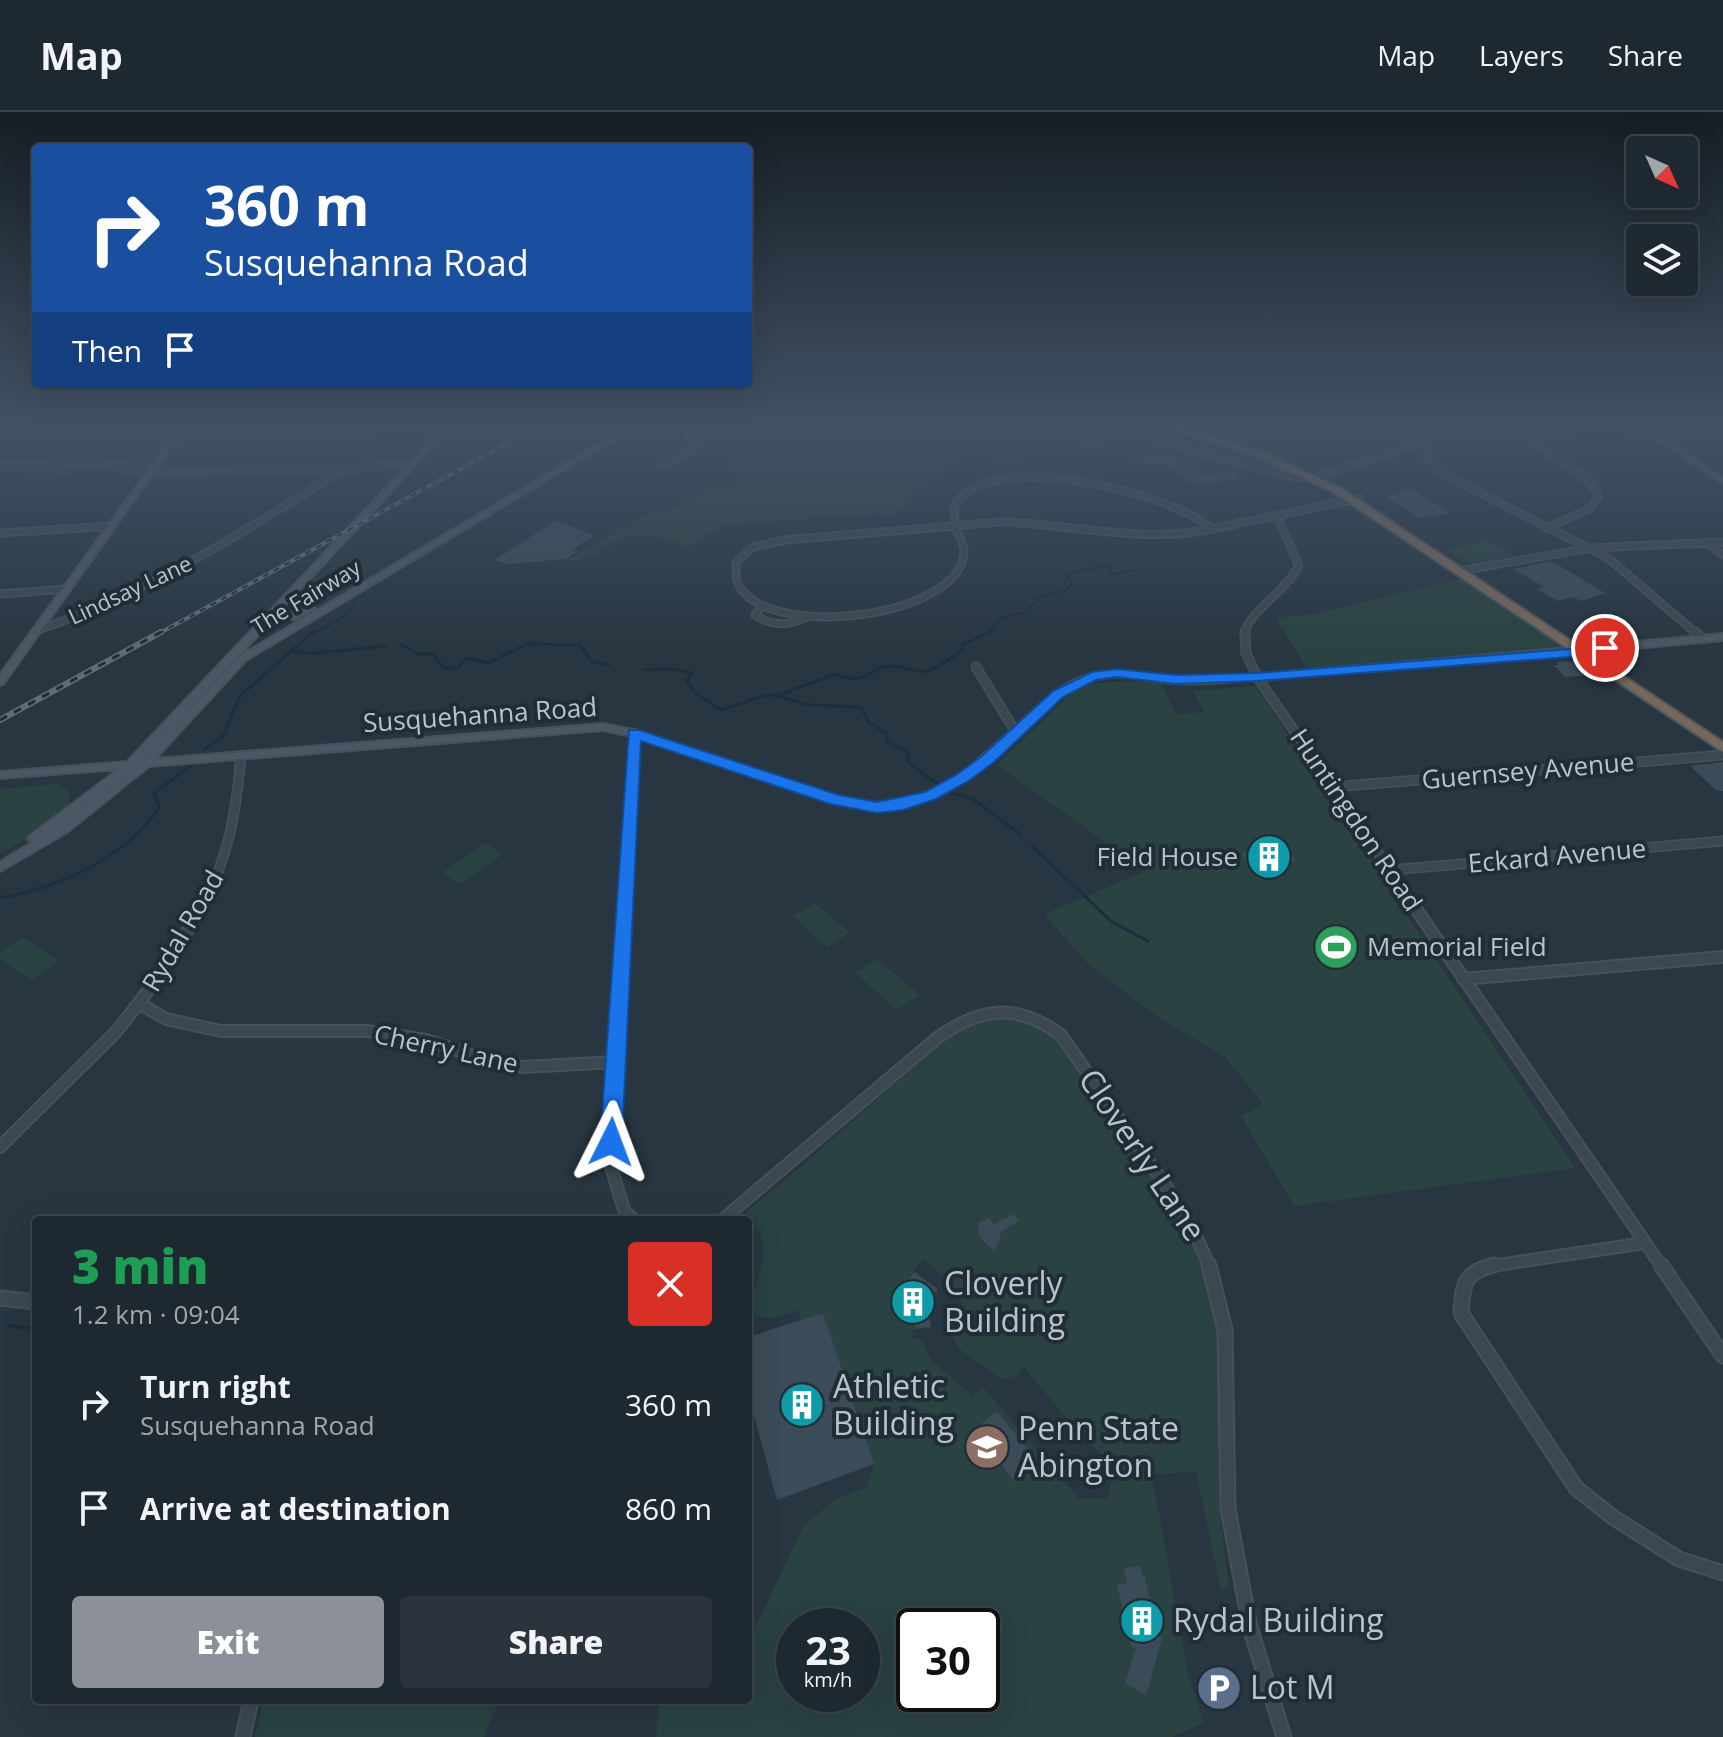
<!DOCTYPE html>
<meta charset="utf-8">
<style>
:root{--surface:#1e2831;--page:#2b343d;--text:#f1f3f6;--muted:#a1a6ab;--line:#3c444d;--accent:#8c9099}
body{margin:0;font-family:"Open Sans",sans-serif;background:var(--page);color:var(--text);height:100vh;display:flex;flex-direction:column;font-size:30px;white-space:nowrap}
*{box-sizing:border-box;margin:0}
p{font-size:26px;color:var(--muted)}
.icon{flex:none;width:44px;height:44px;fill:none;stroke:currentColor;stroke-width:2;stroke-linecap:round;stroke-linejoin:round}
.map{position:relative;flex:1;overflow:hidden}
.sheet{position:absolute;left:32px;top:1104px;width:720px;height:488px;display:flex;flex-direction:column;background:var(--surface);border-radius:8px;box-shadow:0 8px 32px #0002,0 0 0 2px var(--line)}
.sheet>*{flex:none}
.banner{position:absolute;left:32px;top:32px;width:720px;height:244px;border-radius:8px;box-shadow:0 8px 32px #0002,0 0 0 2px var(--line);background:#1a4fa0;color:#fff;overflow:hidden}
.needle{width:52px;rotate:135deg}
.tools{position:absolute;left:1626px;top:24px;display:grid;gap:16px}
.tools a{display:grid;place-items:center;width:72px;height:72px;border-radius:8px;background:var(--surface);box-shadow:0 8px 32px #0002,0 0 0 2px var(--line);font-size:40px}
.speed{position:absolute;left:776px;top:1496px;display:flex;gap:16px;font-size:40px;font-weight:700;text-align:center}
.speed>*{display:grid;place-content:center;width:104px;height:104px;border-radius:50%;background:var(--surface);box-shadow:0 8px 32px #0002,0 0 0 2px var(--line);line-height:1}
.speed small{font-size:20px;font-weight:400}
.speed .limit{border:4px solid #111;border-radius:12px;background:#fff;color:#111}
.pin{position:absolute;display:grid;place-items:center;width:68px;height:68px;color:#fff;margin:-34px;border:4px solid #fff;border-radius:50%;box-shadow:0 2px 8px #0007}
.me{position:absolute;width:88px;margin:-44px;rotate:3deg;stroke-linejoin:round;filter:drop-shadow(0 0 6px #0008)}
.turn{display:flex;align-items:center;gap:28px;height:168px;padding:0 40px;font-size:36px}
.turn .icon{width:104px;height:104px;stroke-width:2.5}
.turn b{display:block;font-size:56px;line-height:68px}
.then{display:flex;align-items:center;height:76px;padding:0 40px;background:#0003;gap:16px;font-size:30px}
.round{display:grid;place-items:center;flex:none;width:84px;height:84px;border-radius:8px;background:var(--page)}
.headline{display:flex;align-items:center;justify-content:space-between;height:136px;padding:0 40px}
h1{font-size:48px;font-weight:800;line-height:60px;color:#1e9e55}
.action{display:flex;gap:16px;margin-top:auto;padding:16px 40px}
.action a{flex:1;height:92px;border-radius:8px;background:var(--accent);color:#fff;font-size:32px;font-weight:800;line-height:92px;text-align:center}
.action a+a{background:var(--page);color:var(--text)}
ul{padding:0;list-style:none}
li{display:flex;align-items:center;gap:24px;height:104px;padding:0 40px}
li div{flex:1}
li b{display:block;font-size:30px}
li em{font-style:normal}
header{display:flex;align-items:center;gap:48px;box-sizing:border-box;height:112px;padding:0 40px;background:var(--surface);border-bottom:2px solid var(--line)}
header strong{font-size:38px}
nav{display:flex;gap:44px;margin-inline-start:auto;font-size:28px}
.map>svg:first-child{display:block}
</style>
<header>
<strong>Map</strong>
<nav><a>Map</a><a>Layers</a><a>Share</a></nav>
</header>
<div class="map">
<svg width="1723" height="1625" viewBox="0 0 1723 1625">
<rect width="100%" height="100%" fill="#283641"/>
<path fill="#2a4242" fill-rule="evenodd" d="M86,312H286L294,320L348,316L359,327L293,337L183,336L138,365L118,364L113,348L142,344L147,322L111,323L74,364L29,369L74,316Z
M849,312H888L960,329L977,312H986L974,328L979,333L1012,339L1025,355L1016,358L999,346L965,341L897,401L726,412L686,436C671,426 642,421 624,426C598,433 601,448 566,449L650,401L673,397L708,373L732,376L744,365L724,355L729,348C766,346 832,355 849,312Z
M1118,312C1181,312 1239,338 1298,361L1293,363L1160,327Z
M1488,428L1515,444L1469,451L1447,437Z
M1462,467L1563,535L1562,537L1307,557L1276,506L1318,501Z
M1140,569L1161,571L1176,602L1204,600L1193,579L1255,574L1575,1056L1294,1094L1241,1004L1263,992L1224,944L1159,906L1089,853L1044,802L1146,759L997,653L1081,572Z
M58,672L69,680V694L40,718L0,742V677Z
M485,731L503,742L460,772L442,761Z
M815,791L850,821L827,835L793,804Z
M23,825L59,849L31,868L0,847V840Z
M877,847L920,883L897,898L855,861Z
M988,904C1016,904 1039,909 1058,929L1181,1106L1205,1160L1218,1217L1219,1396L1229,1475L1221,1479L1196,1360L1152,1362L1188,1562L1204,1611L1172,1625H656L660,1588H748V1531L804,1413L835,1388L867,1375L874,1352L823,1201L801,1208L797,1198C779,1205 765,1211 748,1199C760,1160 775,1134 747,1099L808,1049L944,927L966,911ZM923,1146L955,1176L969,1210L955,1217L952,1224L958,1236L1002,1268L1017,1263L1024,1255L1081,1324L1114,1353L1108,1386L1079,1387L983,1275L973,1284L931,1248L922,1228L911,1225L915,1217L912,1200L894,1187ZM794,1514H862V1582H794ZM914,1514H982V1582H914Z
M263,1588H499L484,1625H255Z"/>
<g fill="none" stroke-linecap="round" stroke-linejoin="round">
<path stroke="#1b2f3f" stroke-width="2" d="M159,312L173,318
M1554,312L1578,320L1659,334
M188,320L224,332L258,326L367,330L389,324L439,320
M448,320L493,313L518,319
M1686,335L1723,342
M311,522L339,508L356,491
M987,522L1000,507L1025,500L1043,483L1065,479L1072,472L1067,465L1077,459L1107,454L1112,462L1139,457"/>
<path stroke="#1b2f3f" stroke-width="3" d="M401,533L414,539
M293,540L318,541L385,534
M417,542H432L444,556H458L467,546L488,551L527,532L580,533L592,550L609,553
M643,558L673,557L692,561L687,570L697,582L721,598L768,582L810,593L861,595L869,611L887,621V630L907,640L909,651L937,672
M779,583L835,562C870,576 866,553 896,554C905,555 918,561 928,559C939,556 952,545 962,539L963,532L990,520
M204,638L224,623L240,584L313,520
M952,681L973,687L1020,722
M1032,734L1112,810L1148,829
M0,786C57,776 127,746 159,695L154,681L191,654"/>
<path stroke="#1b2f3f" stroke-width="4" d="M7,1213L36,1218"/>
</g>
<path fill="#3b4b57" d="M1057,312H1079L1112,325L1108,327L1113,329L1100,335L1087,336L1071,329L1067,331L1042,318Z
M694,317L706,334L666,359L654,356L689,333L681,322Z
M1162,341L1176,343L1204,364L1232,359L1242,366L1205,373L1190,370L1164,351L1141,354L1131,347Z
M1410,376L1450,401L1419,406L1386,385Z
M555,409L594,423L572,438L578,439L566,447L509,452L495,448Z
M1547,450L1557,452L1605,481L1582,489L1572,485L1558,489L1537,477L1544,475L1514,457Z
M1578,549L1590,556L1597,563L1565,565L1554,553H1559L1556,550Z
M1723,650V679H1717L1690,654Z
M1289,737L1296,749L1248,753L1242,741Z
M1014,1102L1019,1109L999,1121L1001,1125L994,1140L978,1123L979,1110L989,1106L994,1112Z
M914,1160L938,1177L927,1192L931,1215L915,1217L912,1200L893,1187Z
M823,1201L874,1352L777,1388L748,1282V1225Z
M997,1299L1038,1350L1015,1370L974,1318Z
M1140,1454L1143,1465L1145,1464L1150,1491H1156L1162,1527L1146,1583L1125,1571L1136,1536L1131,1535L1117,1472L1127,1471L1124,1456Z"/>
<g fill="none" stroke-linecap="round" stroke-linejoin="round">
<g stroke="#46515a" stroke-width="9">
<path id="street-far3" d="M1112,312L1186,338L1295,365H1311
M0,319L7,312
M1422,331L1429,347L1447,364L1608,446L1697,522
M1231,333L1285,312
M0,355L102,351L151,360L342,358L415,351
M1321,364C1350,354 1380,344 1409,335C1477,312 1504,306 1564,351C1576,360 1595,369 1598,385L1591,396L1547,416
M955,414C957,421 963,430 964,437C967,505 771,530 739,474C735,467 736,458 736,450L753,435L785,428Z
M955,414L954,394C989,335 1170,380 1212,417
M955,414C973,413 992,409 1010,410C1077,414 1145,431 1212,417
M1212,417L1360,386
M0,421L112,414
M1707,431L1723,443
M1459,459L1590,436L1723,430
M0,482L66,477
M762,493L755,503C772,514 787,514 805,506
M38,518C148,481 244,420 342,358
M1244,522C1251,497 1284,481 1299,454L1278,406"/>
</g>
<g stroke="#46515a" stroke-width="11">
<path id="street-far2" d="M1245,520L1246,541L1257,565L1416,796
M1695,520L1703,527
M976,555L1015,619
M1333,675L1723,643
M1391,758L1723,729
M202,796C229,743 236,702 241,643
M624,796L634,621"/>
</g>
<g stroke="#46515a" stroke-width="14">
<path id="street-far1" d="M624,794L610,1051L624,1098L634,1108
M1414,794L1662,1155
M1463,867L1723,845
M140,892L166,907L221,919H367L426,928L489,949L523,955L615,950
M0,1035L116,920L158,866L203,794
M722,1108L937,926C981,895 1016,890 1061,923L1168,1077L1194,1120L1210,1155
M1484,1155L1645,1131"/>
</g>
<g stroke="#46515a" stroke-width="17">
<path id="street" d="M1209,1153L1225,1218L1228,1397L1250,1515L1284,1625
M1494,1153C1463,1160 1463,1173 1461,1201L1576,1376L1614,1406L1679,1447L1723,1461
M1661,1153L1723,1244
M0,1186L36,1190
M243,1625L251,1588"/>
</g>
<g stroke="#46515a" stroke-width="4">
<path id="secondary" d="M182,312H188L3,572L0,573V563Z
M447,312H454L278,501H294L311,493L315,496L314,498L296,507H273L140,649L143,648L240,544L632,312H640L246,548L155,647L603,612L638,619L851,689C869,690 887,693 905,688C954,676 992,635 1029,602C1046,587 1065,569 1089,563C1117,555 1144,563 1173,565C1193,566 1213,565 1234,564C1397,552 1560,537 1723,522V528C1560,543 1397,558 1234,569C1214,571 1193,572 1173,571C1147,569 1121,560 1095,567C1072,573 1052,591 1035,607C980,657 928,711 846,694L632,624L603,618L149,654L67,720L0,759V750L33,730L28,727L30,724L119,657L0,666V660L127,650ZM133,656H134L52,718Z
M1634,312H1642L1723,366V371Z"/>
</g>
<g stroke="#47535b" stroke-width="4">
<path id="highway" d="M1155,312H1170L1261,340L1341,376L1723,630V640L1333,380L1255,344Z"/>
</g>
<use href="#street-far3" stroke="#3c4851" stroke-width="6"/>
<use href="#street-far2" stroke="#3c4851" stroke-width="8"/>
<use href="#street-far1" stroke="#3c4851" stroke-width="10"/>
<use href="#street" stroke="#3c4851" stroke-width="13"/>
<use href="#secondary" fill="#4b5764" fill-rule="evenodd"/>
<use href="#highway" fill="#76675a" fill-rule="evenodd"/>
<g stroke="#5f6c78" stroke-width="4">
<path id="rail-far1" d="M158,522L543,312"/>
</g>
<g stroke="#5f6c78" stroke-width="6">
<path id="rail" d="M0,608L161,520"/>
</g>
<use href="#rail-far1" stroke="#212d36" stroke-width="2" stroke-dasharray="6" stroke-linecap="butt"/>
<use href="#rail" stroke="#212d36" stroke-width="3" stroke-dasharray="8" stroke-linecap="butt"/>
</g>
<linearGradient id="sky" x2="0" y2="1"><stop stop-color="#161e24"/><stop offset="0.58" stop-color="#425265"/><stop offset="1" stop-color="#425265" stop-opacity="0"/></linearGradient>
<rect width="1723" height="540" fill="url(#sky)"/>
<path fill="#1a73e8" stroke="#114b97" stroke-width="2" d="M1605,531L1612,536L1610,539L1570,545L1257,569L1176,572L1117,565L1096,568L1063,585L993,651L967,670L936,687L903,698L877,701L830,692L641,629L622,1030L619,1037L611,1039L603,1037L600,1030L629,618H639L839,683L877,690L925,680L956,663L982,644L1053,579L1092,560L1117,557L1176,563L1257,561L1570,537Z"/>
<defs>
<g id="building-disc" transform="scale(2.3)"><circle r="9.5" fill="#0f9aa8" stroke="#212d36"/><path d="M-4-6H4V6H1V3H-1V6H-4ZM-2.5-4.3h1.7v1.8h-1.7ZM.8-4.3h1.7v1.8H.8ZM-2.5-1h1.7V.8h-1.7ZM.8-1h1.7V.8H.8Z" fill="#fff"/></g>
<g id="stadium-disc" transform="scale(2.3)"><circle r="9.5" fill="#2e9e5b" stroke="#212d36"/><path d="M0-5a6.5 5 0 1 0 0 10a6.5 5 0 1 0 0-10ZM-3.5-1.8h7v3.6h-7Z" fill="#fff"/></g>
<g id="university-disc" transform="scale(2.3)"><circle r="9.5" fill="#8d6e63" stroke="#212d36"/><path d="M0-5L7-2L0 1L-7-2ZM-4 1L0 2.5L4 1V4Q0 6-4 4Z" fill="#fff"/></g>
<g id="parking-disc" transform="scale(2.3)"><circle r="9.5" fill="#5c6f8a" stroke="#212d36"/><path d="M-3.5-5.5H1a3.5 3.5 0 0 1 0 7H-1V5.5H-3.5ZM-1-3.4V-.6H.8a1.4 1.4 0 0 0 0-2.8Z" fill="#fff"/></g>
</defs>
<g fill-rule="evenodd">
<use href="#building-disc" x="1269" y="745"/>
<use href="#stadium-disc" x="1336" y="835"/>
<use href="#building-disc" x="913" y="1190"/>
<use href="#building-disc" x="802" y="1293"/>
<use href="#university-disc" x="987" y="1335"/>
<use href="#building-disc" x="1142" y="1509"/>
<use href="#parking-disc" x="1219" y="1576"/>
</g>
<g text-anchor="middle" stroke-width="8" stroke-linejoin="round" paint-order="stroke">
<g font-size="22" fill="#b9c3cb" stroke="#212d36">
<text transform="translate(130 478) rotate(-25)" y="8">Lindsay Lane</text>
<text transform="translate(306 485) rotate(-31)" y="8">The Fairway</text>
</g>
<g font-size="26" fill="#b9c3cb" stroke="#212d36">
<text transform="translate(480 603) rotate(-4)" y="9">Susquehanna Road</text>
<text transform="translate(1528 659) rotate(-5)" y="9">Guernsey Avenue</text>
<text transform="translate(1356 708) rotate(56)" y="9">Huntingdon Road</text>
<text transform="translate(1557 744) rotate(-5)" y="9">Eckard Avenue</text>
<text transform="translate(183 819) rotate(-60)" y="9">Rydal Road</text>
<text transform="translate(446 937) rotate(12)" y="9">Cherry Lane</text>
</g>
<g font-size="26" fill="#b9c3cb" stroke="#212d36" text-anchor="end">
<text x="1238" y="754">Field House</text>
<text x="1367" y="844" text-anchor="start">Memorial Field</text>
</g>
<g font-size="32" fill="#b9c3cb" stroke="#212d36">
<text transform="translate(1142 1043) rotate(56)" y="11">Cloverly Lane</text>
</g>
<g font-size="32" fill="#b9c3cb" stroke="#212d36" text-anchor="start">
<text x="944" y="1183">Cloverly<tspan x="944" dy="37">Building</tspan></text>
<text x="833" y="1286">Athletic<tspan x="833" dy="37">Building</tspan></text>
<text x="1018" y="1328">Penn State<tspan x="1018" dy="37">Abington</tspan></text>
<text x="1173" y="1520">Rydal Building</text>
<text x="1250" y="1587">Lot M</text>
</g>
</g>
</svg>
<div class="tools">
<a><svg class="needle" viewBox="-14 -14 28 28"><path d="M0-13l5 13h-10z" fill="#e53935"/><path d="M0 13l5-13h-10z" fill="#a1a6ab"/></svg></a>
<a><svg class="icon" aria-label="layers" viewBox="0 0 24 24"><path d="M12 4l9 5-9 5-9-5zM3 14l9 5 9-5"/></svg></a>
</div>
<div class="speed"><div>23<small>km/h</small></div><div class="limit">30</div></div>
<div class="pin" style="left:1605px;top:536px;background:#d93025"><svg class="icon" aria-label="arrive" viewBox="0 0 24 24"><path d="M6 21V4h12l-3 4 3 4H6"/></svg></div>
<svg class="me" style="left:611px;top:1030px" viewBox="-20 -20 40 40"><path d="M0-17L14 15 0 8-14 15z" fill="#1a73e8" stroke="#fff" stroke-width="4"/></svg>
<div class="banner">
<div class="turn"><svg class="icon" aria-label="right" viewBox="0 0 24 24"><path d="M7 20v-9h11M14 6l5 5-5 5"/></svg><div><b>360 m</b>Susquehanna Road</div></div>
<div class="then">Then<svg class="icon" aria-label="arrive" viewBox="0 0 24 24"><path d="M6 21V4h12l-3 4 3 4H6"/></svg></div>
</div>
<section class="sheet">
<div class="headline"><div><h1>3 min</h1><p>1.2 km · 09:04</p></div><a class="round" style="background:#d93025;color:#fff"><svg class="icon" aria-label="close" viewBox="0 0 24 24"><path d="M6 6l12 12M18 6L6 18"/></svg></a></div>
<ul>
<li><svg class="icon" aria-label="right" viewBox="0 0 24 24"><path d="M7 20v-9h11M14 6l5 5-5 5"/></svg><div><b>Turn right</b><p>Susquehanna Road</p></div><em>360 m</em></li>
<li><svg class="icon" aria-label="arrive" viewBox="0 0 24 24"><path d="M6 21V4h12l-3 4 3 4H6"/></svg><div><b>Arrive at destination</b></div><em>860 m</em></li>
</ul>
<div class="action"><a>Exit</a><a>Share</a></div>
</section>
</div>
